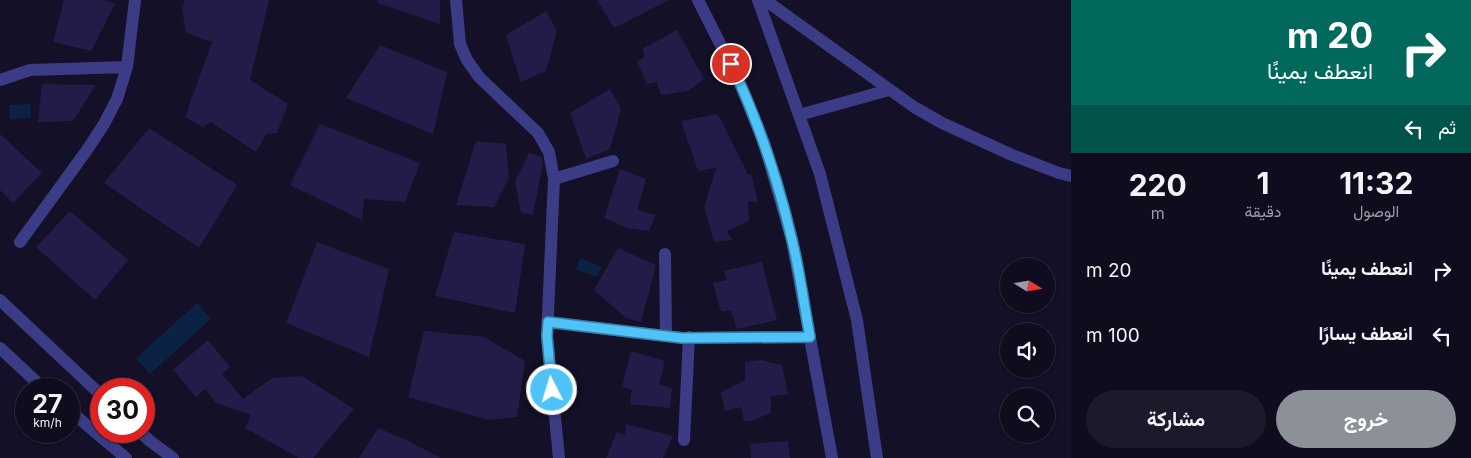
<!DOCTYPE html>
<html lang="ar">
<meta charset="utf-8">
<style>
:root{--surface:#0e0c1d;--page:#1c1a2a;--text:#f1f3f6;--muted:#9b9ba4;--line:#2e2c3b;--accent:#8c9099}
body{margin:0;font-family:Inter,Vazirmatn,sans-serif;background:var(--page);color:var(--text);direction:rtl;height:100vh;display:flex;flex-direction:column;font-size:19px;white-space:nowrap}
*{box-sizing:border-box;margin:0}
p{font-size:16px;color:var(--muted)}
.icon{flex:none;width:28px;height:28px;fill:none;stroke:currentColor;stroke-width:2;stroke-linecap:round;stroke-linejoin:round}
.map{position:relative;flex:1;overflow:hidden;direction:ltr}
.sheet{display:flex;flex-direction:column;background:var(--surface);width:400px}
.sheet>*{flex:none}
.banner{background:#00695c;color:#fff;overflow:hidden}
.needle{width:32px;rotate:101deg}
.tools{position:absolute;left:1000px;top:258px;display:grid;gap:10px}
.tools a{display:grid;place-items:center;width:55px;height:55px;border-radius:50%;background:var(--surface);box-shadow:0 1px 4px #0004,0 0 0 1px var(--line);font-size:25px}
.speed{position:absolute;left:15px;top:378px;display:flex;gap:10px;font-size:25px;font-weight:700;text-align:center}
.speed>*{display:grid;place-content:center;width:65px;height:65px;border-radius:50%;background:var(--surface);box-shadow:0 1px 4px #0004,0 0 0 1px var(--line);line-height:1}
.speed small{font-size:12px;font-weight:400}
.speed .limit{border:8px solid #d22;background:#fff;color:#111}
.pin{position:absolute;display:grid;place-items:center;width:42px;height:42px;color:#fff;margin:-21px;border:2px solid #fff;border-radius:50%;box-shadow:0 1px 5px #0007}
.me{position:absolute;width:55px;margin:-28px;rotate:355deg;stroke-linejoin:round;filter:drop-shadow(0 0 4px #0008)}
.turn{display:flex;align-items:center;gap:18px;height:105px;padding:0 15px;font-size:22px}
.turn .icon{width:65px;height:65px;stroke-width:2.5}
.turn b{display:block;font-size:35px;line-height:42px}
.then{display:flex;align-items:center;height:48px;padding:0 15px;background:#0003;gap:10px;font-size:19px}
.eta{display:flex;justify-content:space-evenly;align-items:center;height:85px;text-align:center}
.eta b{font-size:30px;font-weight:700;line-height:35px}
.cta{display:flex;gap:10px;margin-top:auto;padding:10px 15px}
.cta a{flex:1;height:58px;border-radius:30px;background:var(--accent);color:#fff;font-size:20px;font-weight:700;line-height:58px;text-align:center}
.cta a+a{background:var(--page);color:var(--text)}
ul{padding:0;list-style:none}
li{display:flex;align-items:center;gap:15px;height:65px;padding:0 15px}
li div{flex:1}
li b{display:block;font-size:19px}
li em{font-style:normal}
main{display:flex;flex:1;min-height:0}
.map>svg:first-child{display:block}
</style>
<main>
<section class="sheet">
<div class="banner">
<div class="turn"><svg class="icon" aria-label="right" viewBox="0 0 24 24"><path d="M7 20v-9h11M14 6l5 5-5 5"/></svg><div><b>20 m</b>انعطف يمينًا</div></div>
<div class="then">ثم<svg class="icon" aria-label="left" viewBox="0 0 24 24"><path d="M17 20v-9H6M10 6l-5 5 5 5"/></svg></div>
</div>
<div class="eta">
<div><b>11:32</b><p>الوصول</p></div>
<div><b>1</b><p>دقيقة</p></div>
<div><b>220</b><p>m</p></div>
</div>
<ul>
<li><svg class="icon" aria-label="right" viewBox="0 0 24 24"><path d="M7 20v-9h11M14 6l5 5-5 5"/></svg><div><b>انعطف يمينًا</b></div><em>20 m</em></li>
<li><svg class="icon" aria-label="left" viewBox="0 0 24 24"><path d="M17 20v-9H6M10 6l-5 5 5 5"/></svg><div><b>انعطف يسارًا</b></div><em>100 m</em></li>
</ul>
<div class="cta"><a>خروج</a><a>مشاركة</a></div>
</section>
<div class="map">
<svg width="1071" height="458" viewBox="0 0 1071 458">
<rect width="100%" height="100%" fill="#131027"/>
<path fill="#0b2245" d="M30,104L31,118L10,119L9,105Z
M580,258L602,267L597,277L576,269Z
M197,303L211,319L150,374L136,358Z"/>
<path fill="#241c48" d="M64,0H104L115,4L91,51L53,42Z
M185,0H269L250,80L288,104L277,133L266,134L256,152L211,122L203,127L185,117L212,42L186,33L182,9Z
M378,0H440V24L378,3Z
M597,0H669L614,28Z
M546,11L557,31L546,71L521,82L506,35Z
M677,30L704,79L688,91L661,95L657,82L647,84L637,62L645,56L642,49Z
M380,45L447,72L433,134L346,98Z
M42,84L96,85L73,121L38,122Z
M610,89L621,109L610,149L586,159L570,113Z
M718,114L748,175L751,174L758,202L748,201L749,221L727,231L732,240L714,242L704,207L716,168L698,171L681,121Z
M320,124L420,163L405,202L364,199L362,220L290,185Z
M149,128L237,185L199,248L104,183Z
M0,134L42,173L13,203L0,190Z
M476,141L506,144L509,178L494,207L456,205Z
M529,153L542,157L543,163L533,215L521,213L515,182Z
M620,169L646,179L637,210L656,215L649,231L627,228L604,218Z
M70,211L128,260L95,300L36,247Z
M454,232L525,244L515,313L435,296Z
M317,242L389,269L369,357L286,323Z
M618,248L656,265L641,322L626,318L594,290Z
M762,262L777,320L737,329L731,310L721,312L713,283L727,280L724,271Z
M424,331L484,337L525,361L517,417L489,420L408,397Z
M208,340L230,367L222,374L243,399L272,378L302,376L354,409L313,458H299L245,428L251,415L216,403L205,389L196,397L173,370Z
M631,351L665,361L659,384L672,388L670,408L630,404L632,390L622,387Z
M761,360L782,365L788,394L771,396V413L748,422L747,420L744,421L741,407L725,411L721,392L745,380V362Z
M626,424L673,436L663,458H606L617,432L625,435Z
M378,428L404,439L441,458H359Z
M788,441L790,458H751L750,444Z"/>
<g fill="none" stroke-linecap="round" stroke-linejoin="round">
<path stroke="#3c3c86" stroke-width="12" d="M456,0L460,44L467,60L479,77L538,133L549,152L554,179L547,336L559,458
M698,0L739,81L764,143L792,240L832,458
M758,0L820,174L857,320L877,458
M765,0L914,107L942,123L1012,155L1059,173L1071,176
M0,80L30,70L127,67
M799,115L889,90
M554,179L613,161
M20,242L87,150L104,124L117,99L127,67L135,0
M665,254L666,336
M548,322L682,338L810,337
M684,440L689,337"/>
<path stroke="#3c3c86" stroke-width="12" d="M0,300L101,395
M0,348L44,389
M69,410L126,458
M139,431L150,441L173,458"/>
</g>
<g fill="none" stroke-linecap="round" stroke-linejoin="round">
<g stroke="#337fa1" stroke-width="12">
<path id="route" d="M552,390L547,336L548,322L682,338L810,337C804,305 800,272 792,240C778,180 758,120 731,64"/>
</g>
<use href="#route" stroke="#4fc3f7" stroke-width="9"/>
</g>
</svg>
<div class="tools">
<a><svg class="needle" viewBox="-14 -14 28 28"><path d="M0-13l5 13h-10z" fill="#e53935"/><path d="M0 13l5-13h-10z" fill="#9b9ba4"/></svg></a>
<a><svg class="icon" aria-label="sound" viewBox="0 0 24 24"><path d="M4 9h4l5-4v14l-5-4H4zM17 9q2 3 0 6"/></svg></a>
<a><svg class="icon" aria-label="search" viewBox="0 0 24 24"><circle cx="10" cy="10" r="6"/><path d="M15 15l6 6"/></svg></a>
</div>
<div class="speed"><div>27<small>km/h</small></div><div class="limit">30</div></div>
<div class="pin" style="left:731px;top:64px;background:#d93025"><svg class="icon" aria-label="arrive" viewBox="0 0 24 24"><path d="M6 21V4h12l-3 4 3 4H6"/></svg></div>
<svg class="me" style="left:552px;top:390px" viewBox="-20 -20 40 40"><circle r="17" fill="#4fc3f7" stroke="#fff" stroke-width="3"/><path d="M0-11L8 9 0 5-8 9z" fill="#fff"/></svg>
</div>
</main>
